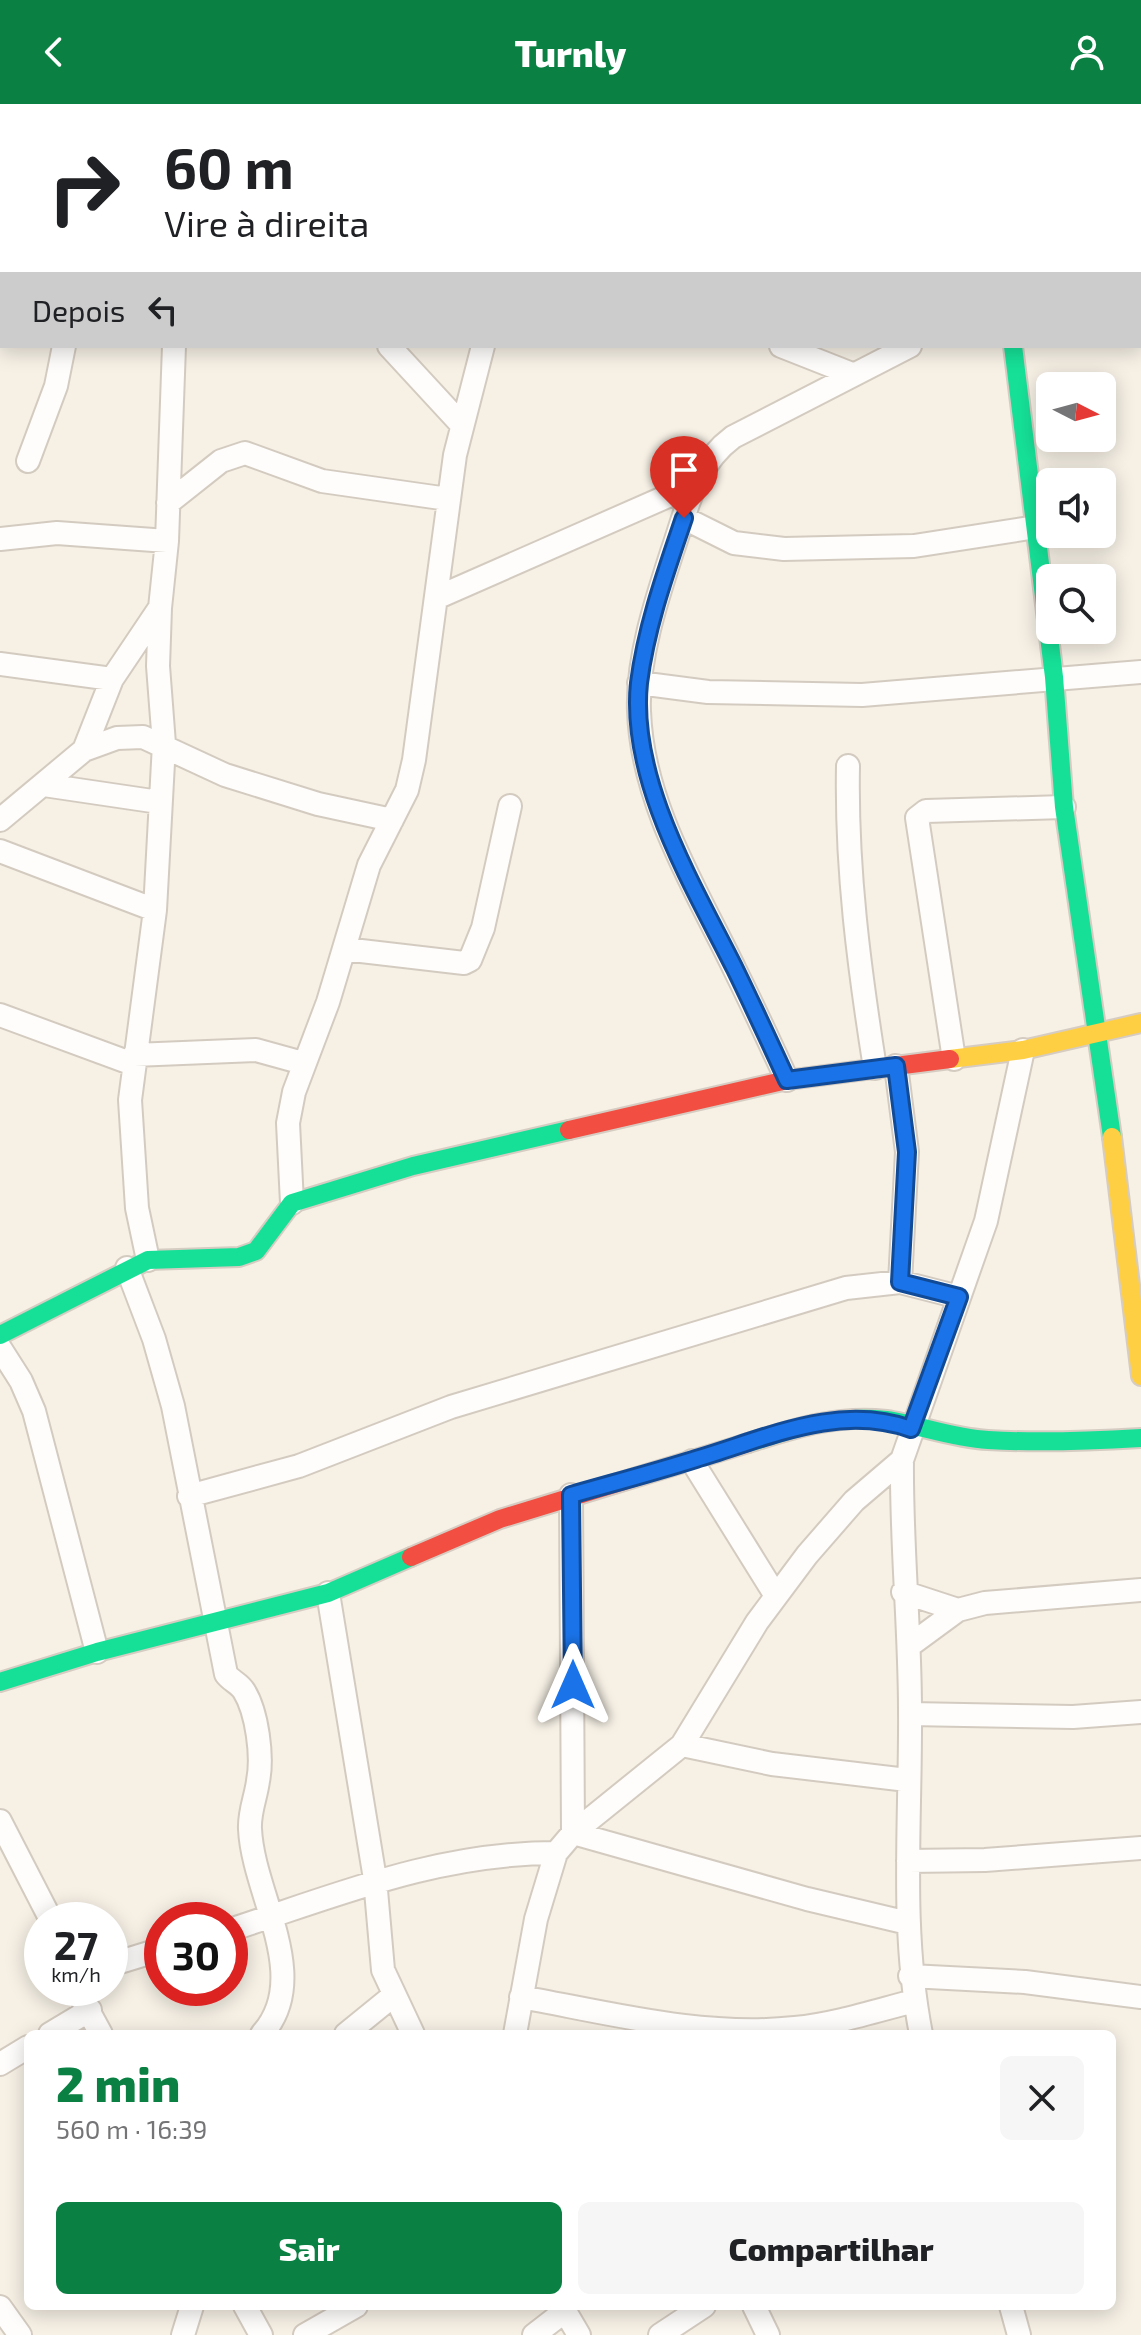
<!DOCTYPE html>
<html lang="pt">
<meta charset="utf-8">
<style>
:root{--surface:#fff;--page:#f6f6f6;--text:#202124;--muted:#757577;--accent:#0b8043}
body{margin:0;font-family:"Exo 2",sans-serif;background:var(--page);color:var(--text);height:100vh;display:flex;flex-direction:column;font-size:30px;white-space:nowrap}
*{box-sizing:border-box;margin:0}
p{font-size:26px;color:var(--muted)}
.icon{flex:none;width:44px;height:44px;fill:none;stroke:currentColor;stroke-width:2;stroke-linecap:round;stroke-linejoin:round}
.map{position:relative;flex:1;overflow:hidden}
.side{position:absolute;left:24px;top:1926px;width:1092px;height:280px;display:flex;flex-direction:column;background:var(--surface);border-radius:12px;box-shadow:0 4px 20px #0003}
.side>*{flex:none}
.hud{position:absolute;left:0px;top:0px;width:1142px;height:244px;box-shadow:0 4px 20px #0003;background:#fff;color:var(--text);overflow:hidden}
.needle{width:52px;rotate:96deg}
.tools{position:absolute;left:1036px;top:268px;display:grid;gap:16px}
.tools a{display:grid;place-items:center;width:80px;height:80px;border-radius:12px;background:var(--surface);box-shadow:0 4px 20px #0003;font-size:40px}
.speed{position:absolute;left:24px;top:1798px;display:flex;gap:16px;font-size:40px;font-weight:700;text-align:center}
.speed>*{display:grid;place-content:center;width:104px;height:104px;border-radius:50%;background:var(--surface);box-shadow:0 4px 20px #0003;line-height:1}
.speed small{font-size:20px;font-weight:400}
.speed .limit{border:12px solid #d22;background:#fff;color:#111}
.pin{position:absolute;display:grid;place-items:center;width:68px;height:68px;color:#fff;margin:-82px -34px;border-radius:50% 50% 50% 0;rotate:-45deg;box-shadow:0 0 8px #0007}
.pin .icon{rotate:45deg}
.me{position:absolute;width:88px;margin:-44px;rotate:0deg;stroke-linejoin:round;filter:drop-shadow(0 0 6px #0008)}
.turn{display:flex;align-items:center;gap:28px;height:168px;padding:0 32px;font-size:36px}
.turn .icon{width:104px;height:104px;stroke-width:2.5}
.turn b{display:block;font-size:56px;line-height:68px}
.then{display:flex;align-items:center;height:76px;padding:0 32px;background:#0003;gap:16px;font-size:30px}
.round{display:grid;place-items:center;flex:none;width:84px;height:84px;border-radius:12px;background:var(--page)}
.headline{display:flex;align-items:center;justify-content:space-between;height:136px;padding:0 32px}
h1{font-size:48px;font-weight:800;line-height:60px;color:var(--accent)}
.button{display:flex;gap:16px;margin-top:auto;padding:16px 32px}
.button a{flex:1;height:92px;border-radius:12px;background:var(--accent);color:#fff;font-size:32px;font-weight:800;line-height:92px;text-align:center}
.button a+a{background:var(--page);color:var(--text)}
header{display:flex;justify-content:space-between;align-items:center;height:104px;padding:0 32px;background:var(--accent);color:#fff;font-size:36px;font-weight:800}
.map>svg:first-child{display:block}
</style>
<header><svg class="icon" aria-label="back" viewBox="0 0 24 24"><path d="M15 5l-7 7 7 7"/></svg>Turnly<svg class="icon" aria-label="person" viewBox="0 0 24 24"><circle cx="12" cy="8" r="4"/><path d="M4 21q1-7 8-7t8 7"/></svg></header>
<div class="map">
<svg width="1141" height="2231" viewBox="0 0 1141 2231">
<rect width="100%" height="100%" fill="#f6f0e5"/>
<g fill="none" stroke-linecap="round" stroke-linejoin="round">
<g stroke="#d4cbc0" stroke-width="26">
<path id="street" d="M217,0V2
M352,0L355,2
M1140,99L1141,98
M1140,139L1141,145
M389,242L461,320
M781,242L852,270
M28,357L56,282L64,242
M168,399L221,357L245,349L322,377L448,395
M684,414L734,439L784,445L914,442L1036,423
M0,435L57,429L167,437
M436,494L693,381
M0,560L112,575
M639,579L708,588L862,591L1141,568
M84,646L117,634L143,633L225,671L318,700L392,716
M848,662C846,764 859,863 875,964
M44,681L159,698
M0,716L84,646L112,575L159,505
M0,747L155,806
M344,845L464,859L470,856L483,824L510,702
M0,911L133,960
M134,951L256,946L303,959
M954,955L917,714L926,707L1064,703
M896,962L907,1048L900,1178
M787,976C770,939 753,902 735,866C696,785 642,700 639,607C637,555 656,497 672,448C687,405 694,362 733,333L910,242
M292,1099L288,1019L294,988L328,898L369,761L407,686L414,656L455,351L483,242
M148,1156L137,1104L130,996L155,806L164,640L158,562L160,504L167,437L174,242
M127,1164L154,1235L173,1302L226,1570C231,1577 239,1579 244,1587C257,1608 263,1652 258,1677C256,1693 249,1708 250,1725C253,1791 313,1873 262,1930
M0,1244L21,1277L34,1307L97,1548
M902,1356C901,1440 910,1523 910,1606C911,1715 900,1823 921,1930
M692,1357L776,1492
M571,1391L573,1729L807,1795L908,1819
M189,1392L299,1362L451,1303L846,1184L900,1178L959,1193
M903,1488L958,1506
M328,1489L375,1775L383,1866L413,1930
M909,1542L958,1506L985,1499L1141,1486
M910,1610L1073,1613L1141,1608
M682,1641L772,1660L907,1676
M0,1717L51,1816
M908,1757L985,1756L1141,1744
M230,1826C340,1790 438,1749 556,1749
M110,1861L162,1845
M910,1872L1025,1878L1141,1893
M76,1884L101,1930
M521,1893C609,1909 704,1934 795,1924C835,1920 875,1907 914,1897
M50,1930L90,1906
M346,1930L394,1891
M515,1930L536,1815L556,1749L573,1729L682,1641L757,1518L807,1451L854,1397L902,1356L986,1117L1023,946
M0,1960L28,1943
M245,2202L261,2231
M562,2202L579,2231
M754,2202L768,2231
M1011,2202L1019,2231
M0,2203L20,2231
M183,2231L192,2202
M305,2231L356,2202
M534,2231L565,2207
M660,2231L704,2202"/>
</g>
<g stroke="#d6ccc2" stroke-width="22">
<path id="fast" d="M1013,242L1054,573L1064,703L1112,1033
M0,1231L148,1156L239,1153L256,1147L292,1099L413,1062L569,1026
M748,1339C793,1325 837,1310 886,1316C920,1321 952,1334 988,1336C1039,1339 1090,1337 1141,1334
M0,1578L97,1548L328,1489L411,1453"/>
</g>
<g stroke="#d6ccc2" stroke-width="22">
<path id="slow" d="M950,955L1023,946L1141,919
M1112,1033L1141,1272"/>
</g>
<g stroke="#d6ccc2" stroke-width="22">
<path id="jam" d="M569,1026L787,976L950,955
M411,1453L500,1415L748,1339"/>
</g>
<use href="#street" stroke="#fefdfb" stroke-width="22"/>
<use href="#fast" stroke="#16e098" stroke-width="18"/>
<use href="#slow" stroke="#ffcf43" stroke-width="18"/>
<use href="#jam" stroke="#f24e42" stroke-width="18"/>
</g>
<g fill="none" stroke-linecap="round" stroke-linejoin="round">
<g stroke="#114b97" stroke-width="20">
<path id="route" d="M573,1581L571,1391C613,1379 655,1368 696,1355C767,1334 838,1299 911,1325L959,1193L900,1178L907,1048L896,962L787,976C770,939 753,902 735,865C693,781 629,676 639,579C646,523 666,467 684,414"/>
</g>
<use href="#route" stroke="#1a73e8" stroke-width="14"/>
</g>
</svg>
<div class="tools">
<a><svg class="needle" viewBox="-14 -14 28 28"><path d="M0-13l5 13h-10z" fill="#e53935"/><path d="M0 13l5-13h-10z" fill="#757577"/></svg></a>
<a><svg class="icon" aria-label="sound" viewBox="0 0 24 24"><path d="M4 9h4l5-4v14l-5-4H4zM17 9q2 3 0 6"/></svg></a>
<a><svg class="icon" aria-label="search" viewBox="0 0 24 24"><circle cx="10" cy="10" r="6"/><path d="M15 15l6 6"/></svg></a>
</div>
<div class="speed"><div>27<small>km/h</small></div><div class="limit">30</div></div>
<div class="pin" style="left:684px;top:414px;background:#d93025"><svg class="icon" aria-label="arrive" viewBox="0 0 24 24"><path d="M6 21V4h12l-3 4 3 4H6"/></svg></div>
<svg class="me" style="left:573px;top:1581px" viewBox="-20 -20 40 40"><path d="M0-17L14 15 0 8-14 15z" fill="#1a73e8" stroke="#fff" stroke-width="4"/></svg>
<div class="hud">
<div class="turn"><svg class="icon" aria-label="right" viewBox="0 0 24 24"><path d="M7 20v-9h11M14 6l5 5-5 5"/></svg><div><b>60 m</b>Vire à direita</div></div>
<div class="then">Depois<svg class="icon" aria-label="left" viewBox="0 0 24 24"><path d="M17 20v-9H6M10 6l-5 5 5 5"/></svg></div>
</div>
<section class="side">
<div class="headline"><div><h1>2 min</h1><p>560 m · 16:39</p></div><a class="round"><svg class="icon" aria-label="close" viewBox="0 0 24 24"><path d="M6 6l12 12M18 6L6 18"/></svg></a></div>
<div class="button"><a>Sair</a><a>Compartilhar</a></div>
</section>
</div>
